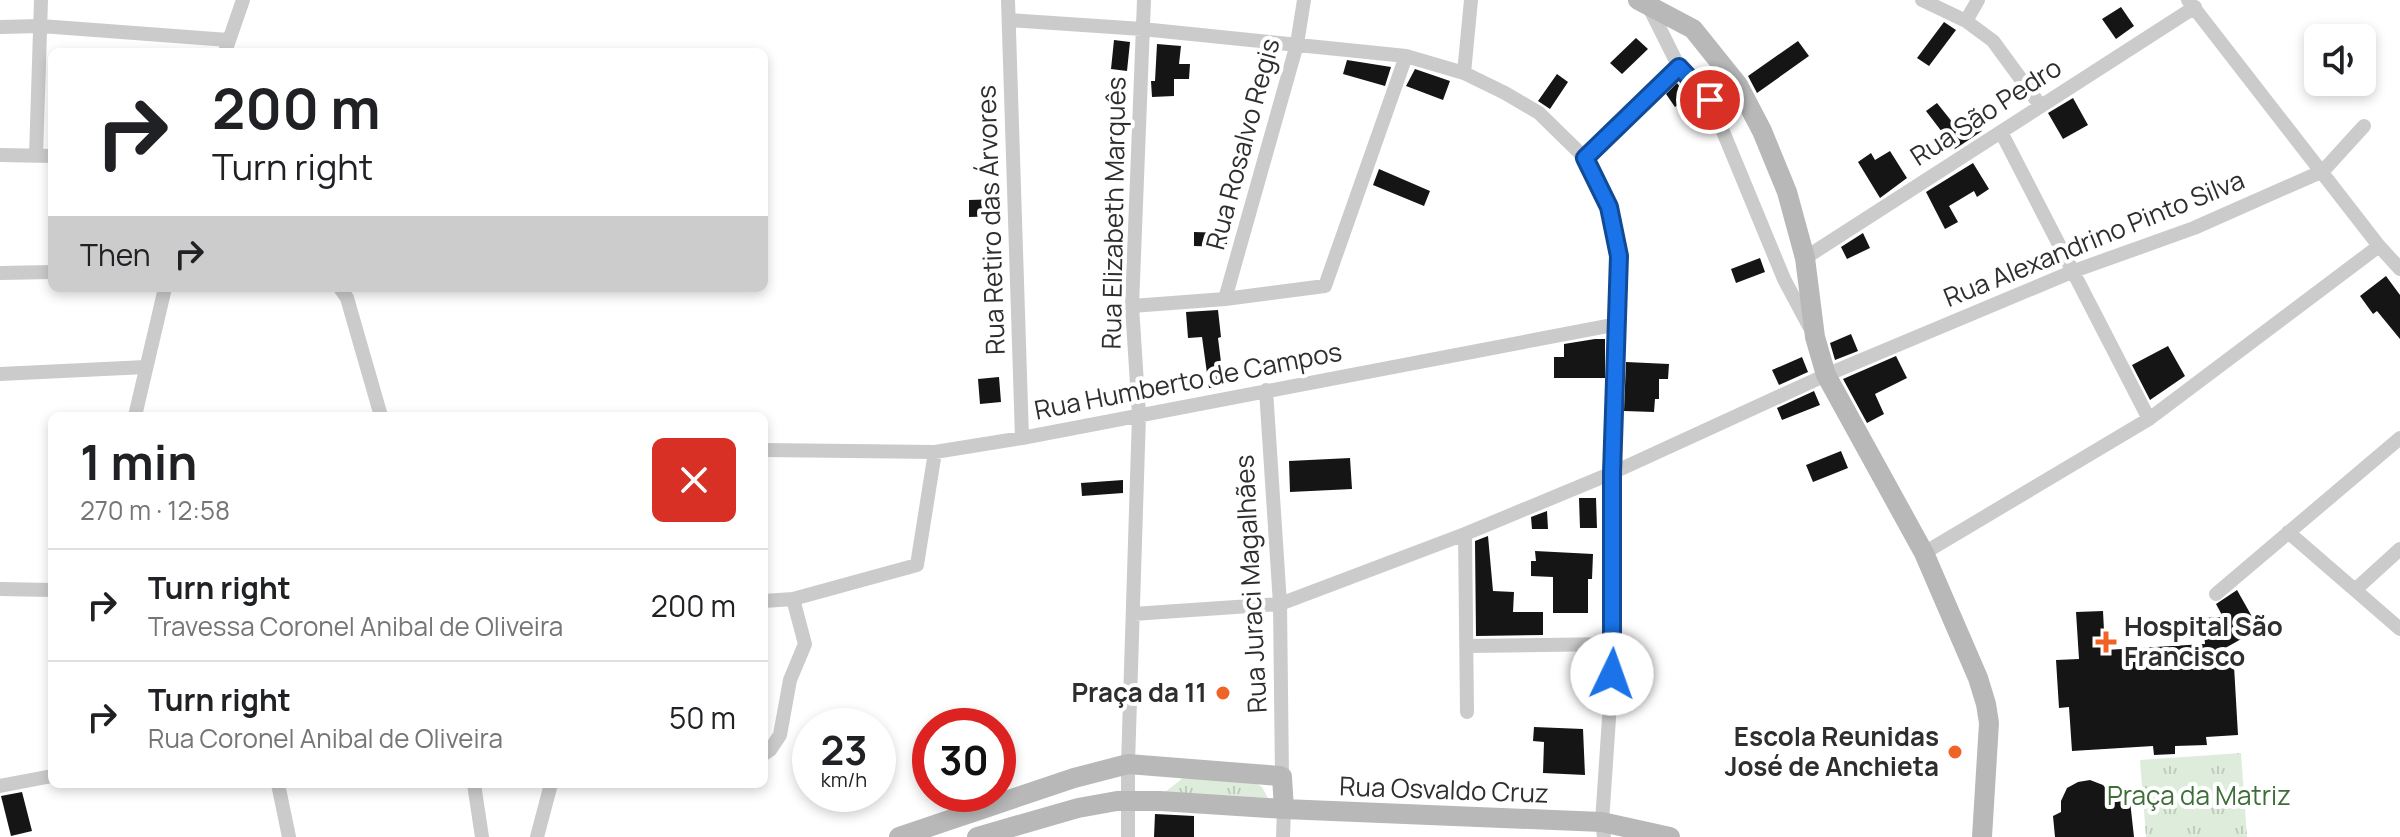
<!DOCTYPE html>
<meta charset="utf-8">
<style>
:root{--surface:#fff;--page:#f2f2f2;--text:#202124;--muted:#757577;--line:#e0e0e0}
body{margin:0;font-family:Manrope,sans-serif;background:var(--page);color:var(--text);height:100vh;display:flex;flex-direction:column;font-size:30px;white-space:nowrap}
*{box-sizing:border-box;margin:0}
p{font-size:26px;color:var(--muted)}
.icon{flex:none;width:44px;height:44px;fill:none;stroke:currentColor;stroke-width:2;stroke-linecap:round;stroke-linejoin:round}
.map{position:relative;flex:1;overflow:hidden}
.details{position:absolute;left:48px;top:412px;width:720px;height:376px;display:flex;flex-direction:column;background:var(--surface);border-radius:12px;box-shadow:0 4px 12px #0003}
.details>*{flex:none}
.top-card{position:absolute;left:48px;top:48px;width:720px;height:244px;border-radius:12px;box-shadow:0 4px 12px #0003;background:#fff;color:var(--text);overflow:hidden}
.controls{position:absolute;left:2304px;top:24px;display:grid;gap:16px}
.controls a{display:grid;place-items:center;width:72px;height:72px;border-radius:12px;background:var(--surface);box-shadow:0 4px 12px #0003;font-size:40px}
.speed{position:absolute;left:792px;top:708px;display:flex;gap:16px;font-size:40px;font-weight:700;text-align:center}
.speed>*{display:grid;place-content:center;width:104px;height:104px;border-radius:50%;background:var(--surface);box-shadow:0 4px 12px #0003;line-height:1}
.speed small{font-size:20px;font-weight:400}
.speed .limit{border:12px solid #d22;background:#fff;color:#111}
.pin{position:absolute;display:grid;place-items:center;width:68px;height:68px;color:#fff;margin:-34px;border:4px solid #fff;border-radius:50%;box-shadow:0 2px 8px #0007}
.me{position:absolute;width:88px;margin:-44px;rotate:3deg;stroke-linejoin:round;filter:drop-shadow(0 0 6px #0008)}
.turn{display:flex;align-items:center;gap:28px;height:168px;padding:0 32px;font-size:36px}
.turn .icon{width:104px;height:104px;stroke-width:2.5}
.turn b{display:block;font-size:56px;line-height:68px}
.then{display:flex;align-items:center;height:76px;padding:0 32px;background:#0003;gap:16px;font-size:30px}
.round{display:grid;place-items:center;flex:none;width:84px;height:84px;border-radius:12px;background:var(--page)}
.summary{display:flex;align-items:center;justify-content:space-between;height:136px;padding:0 32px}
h1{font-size:48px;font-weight:700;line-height:60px}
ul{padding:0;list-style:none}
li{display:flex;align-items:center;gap:24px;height:112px;padding:0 32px;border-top:2px solid var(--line)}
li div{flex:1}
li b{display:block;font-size:30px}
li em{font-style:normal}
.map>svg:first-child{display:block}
</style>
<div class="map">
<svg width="2400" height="837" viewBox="0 0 2400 837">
<defs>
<pattern id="park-tufts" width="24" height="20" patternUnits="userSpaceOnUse" patternTransform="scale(2)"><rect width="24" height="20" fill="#deeddb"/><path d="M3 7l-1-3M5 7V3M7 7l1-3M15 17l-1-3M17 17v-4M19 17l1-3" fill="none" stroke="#bfccbc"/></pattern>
</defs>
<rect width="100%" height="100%" fill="#fff"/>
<path fill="url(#park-tufts)" d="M2241,753L2247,837H2146L2140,760Z
M1183,778L1255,783L1262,787L1268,798L1165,792Z"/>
<path fill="#151515" d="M2121,7L2134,26L2116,39L2102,19Z
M1944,22L1956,30L1929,66L1917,58Z
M1636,38L1648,49L1622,74L1610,63Z
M1114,40L1130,42L1127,71L1111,69Z
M1798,41L1809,56L1757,93L1748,76Z
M1157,44L1181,46L1179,64H1190L1189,79H1174V96L1152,97L1151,81H1155Z
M1347,60L1391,67L1385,86L1343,74Z
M1415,69L1450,81L1443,100L1406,86Z
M1557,74L1568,82L1550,109L1538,101Z
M1677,83L1688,98L1675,107L1666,94Z
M2073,98L2088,125L2063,139L2048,113Z
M1937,103L1953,123L1968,112L1982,131L1955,149L1926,111Z
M1890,151L1907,178L1880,198L1858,162L1871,153L1875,160Z
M1973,163L1989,189L1977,197L1974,191L1949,206L1958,222L1945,229L1926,192Z
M1379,169L1430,191L1424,206L1373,185Z
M1002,199V216L969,217V200Z
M1194,232L1227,233V247L1194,246Z
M1863,233L1870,248L1847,259L1841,247Z
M1760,258L1765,272L1736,283L1731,269Z
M2386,276L2400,295V339L2377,311L2373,314L2360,296Z
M1218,310L1221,337L1218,338L1224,386L1209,388L1202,337L1188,338L1186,312Z
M1851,334L1858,351L1835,360L1830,343Z
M1595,339H1605V378H1554V357H1564V344Z
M2168,346L2185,376L2150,400L2132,365Z
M1896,356L1907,378L1875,394L1884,414L1867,423L1843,379Z
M1802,357L1808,372L1779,385L1772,370Z
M1626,362L1669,364L1668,379H1659V399H1655L1654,412L1624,411Z
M999,377L1001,402L980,404L978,379Z
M1814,391L1820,405L1782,420L1777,408Z
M1841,451L1848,468L1813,482L1806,465Z
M1350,458L1352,489L1290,492L1289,461Z
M1123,480V493L1082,496L1081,483Z
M1579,498H1596L1597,528H1580Z
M1547,511L1548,529H1532L1531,517Z
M1488,536L1493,591L1514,592L1513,612H1543V635L1476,636L1475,541Z
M1535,551L1593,554L1592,579H1588V613H1553V577L1531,576V561H1536Z
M2237,590L2259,629L2188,669L2234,666L2238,735L2206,737L2207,745L2175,746V754L2154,755L2153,746L2072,751L2069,707L2059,708L2056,660L2079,659L2076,612L2103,611L2105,650L2205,644L2203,618L2223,617L2216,604Z
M1534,727L1583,729L1585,775L1543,773L1544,742L1533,741Z
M2090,780L2103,785L2111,794L2129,792L2134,837H2055L2053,816L2061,812V801L2067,788L2078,782Z
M22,792L32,831L11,836L1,796Z
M1155,814L1194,816V837H1154Z"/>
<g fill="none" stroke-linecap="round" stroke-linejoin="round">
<path stroke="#cbcbcb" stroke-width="14" d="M1008,0L1022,438
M1922,0L1966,21L1993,41L2040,105
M2188,0L2379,246L2400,269
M1649,7L1679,67L1710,100L1784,279L1809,326
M1009,20L1142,29L1406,56L1464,73L1505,93L1539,113L1585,158L1609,207L1619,256L1612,473L1614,644L1602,822L1604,837
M1966,21L1978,0
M0,27L41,26L228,40
M225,52L243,0
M1464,73L1471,0
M2001,132L2149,419
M0,155L52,156
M36,156L41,0
M1585,158L1679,67
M1805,258L2195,7
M0,273L52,272
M340,288L347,298L381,416
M1225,299L1297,44L1304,0
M1132,306L1225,299L1325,286L1406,56
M0,374L146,367
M1266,390L1280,604L1282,777
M135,416L165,288
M764,450L935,452L1022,438L1618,324
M2288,532L2400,629
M1465,534L1467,712
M1924,553L2149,419L2379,246
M0,589L52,590
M2356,589L2400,549
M2216,594L2400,438
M764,601L793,599L917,565L935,452
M1133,614L1280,604L1465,534L1612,473L1826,375L2074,271L2194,228L2323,171L2364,126
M1468,646L1614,644
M764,754L770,750L780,735L790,680L805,644L793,599
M278,784L289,837
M474,784L482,837
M0,786L52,776
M537,837L551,784
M1128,837V764L1139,415L1132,306L1144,0
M1283,837L1284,809"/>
<path stroke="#b8b8b8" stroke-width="20" d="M1638,0L1693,29L1738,85L1762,131L1787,192L1805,258L1815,337L1826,375L1924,553L1978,678L1986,704L1989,723L1982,837
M899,837L1074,778L1128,764L1280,776L1282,777L1284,809
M977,837L1078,808L1117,801H1160L1284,809L1602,822L1670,837"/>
</g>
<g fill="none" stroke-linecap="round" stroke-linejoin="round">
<g stroke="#114b97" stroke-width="20">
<path id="route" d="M1612,674V473L1619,256L1609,207L1585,158L1679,67L1710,100"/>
</g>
<use href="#route" stroke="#1a73e8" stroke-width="14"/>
</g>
<g fill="#f06326" stroke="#fff" stroke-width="3">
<path d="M2102 630h8v8h8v8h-8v8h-8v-8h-8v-8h8z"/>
<circle cx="1223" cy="693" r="8"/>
<circle cx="1955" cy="752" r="8"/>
</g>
<g text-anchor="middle" stroke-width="8" stroke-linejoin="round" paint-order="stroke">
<g font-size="26" fill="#2e2e2e" stroke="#fff">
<text transform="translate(1986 112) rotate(-33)" y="9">Rua São Pedro</text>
<text transform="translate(1243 144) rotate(-75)" y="9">Rua Rosalvo Regis</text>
<text transform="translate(1114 213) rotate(-89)" y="9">Rua Elizabeth Marquês</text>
<text transform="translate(991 220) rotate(-92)" y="9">Rua Retiro das Árvores</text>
<text transform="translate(2094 239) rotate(-22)" y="9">Rua Alexandrino Pinto Silva</text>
<text transform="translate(1188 381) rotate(-11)" y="9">Rua Humberto de Campos</text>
<text transform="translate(1251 584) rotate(-93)" y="9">Rua Juraci Magalhães</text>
<text transform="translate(1444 790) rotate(2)" y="9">Rua Osvaldo Cruz</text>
</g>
<g font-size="26" font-weight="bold" fill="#2e2e2e" stroke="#fff" text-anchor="end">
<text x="2124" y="636" text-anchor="start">Hospital São<tspan x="2124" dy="30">Francisco</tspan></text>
<text x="1207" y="702">Praça da 11</text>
<text x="1939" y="746">Escola Reunidas<tspan x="1939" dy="30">José de Anchieta</tspan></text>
</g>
<g font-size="26" fill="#3e6d39" stroke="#fff">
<text x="2199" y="805">Praça da Matriz</text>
</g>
</g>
</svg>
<div class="controls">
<a><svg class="icon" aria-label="sound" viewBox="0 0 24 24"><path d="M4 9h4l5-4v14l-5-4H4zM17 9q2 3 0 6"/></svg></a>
</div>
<div class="speed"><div>23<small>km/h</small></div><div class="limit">30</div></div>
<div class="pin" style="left:1710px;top:100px;background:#d93025"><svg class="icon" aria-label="arrive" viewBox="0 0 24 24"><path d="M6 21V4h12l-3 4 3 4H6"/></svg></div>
<svg class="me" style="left:1612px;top:674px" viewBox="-20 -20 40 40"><circle r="19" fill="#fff"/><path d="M0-13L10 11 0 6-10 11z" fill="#1a73e8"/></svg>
<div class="top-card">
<div class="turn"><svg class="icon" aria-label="right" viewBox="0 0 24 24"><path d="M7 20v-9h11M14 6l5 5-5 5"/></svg><div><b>200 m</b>Turn right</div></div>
<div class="then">Then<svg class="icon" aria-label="right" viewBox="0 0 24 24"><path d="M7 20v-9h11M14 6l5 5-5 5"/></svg></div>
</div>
<section class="details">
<div class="summary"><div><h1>1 min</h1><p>270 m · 12:58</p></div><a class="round" style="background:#d93025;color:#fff"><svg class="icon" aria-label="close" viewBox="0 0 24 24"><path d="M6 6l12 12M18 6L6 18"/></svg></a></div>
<ul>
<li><svg class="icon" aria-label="right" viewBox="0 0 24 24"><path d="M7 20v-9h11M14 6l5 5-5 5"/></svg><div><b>Turn right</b><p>Travessa Coronel Anibal de Oliveira</p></div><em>200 m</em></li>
<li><svg class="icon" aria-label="right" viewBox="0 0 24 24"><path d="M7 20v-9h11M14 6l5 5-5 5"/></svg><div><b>Turn right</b><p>Rua Coronel Anibal de Oliveira</p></div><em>50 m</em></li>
</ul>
</section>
</div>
